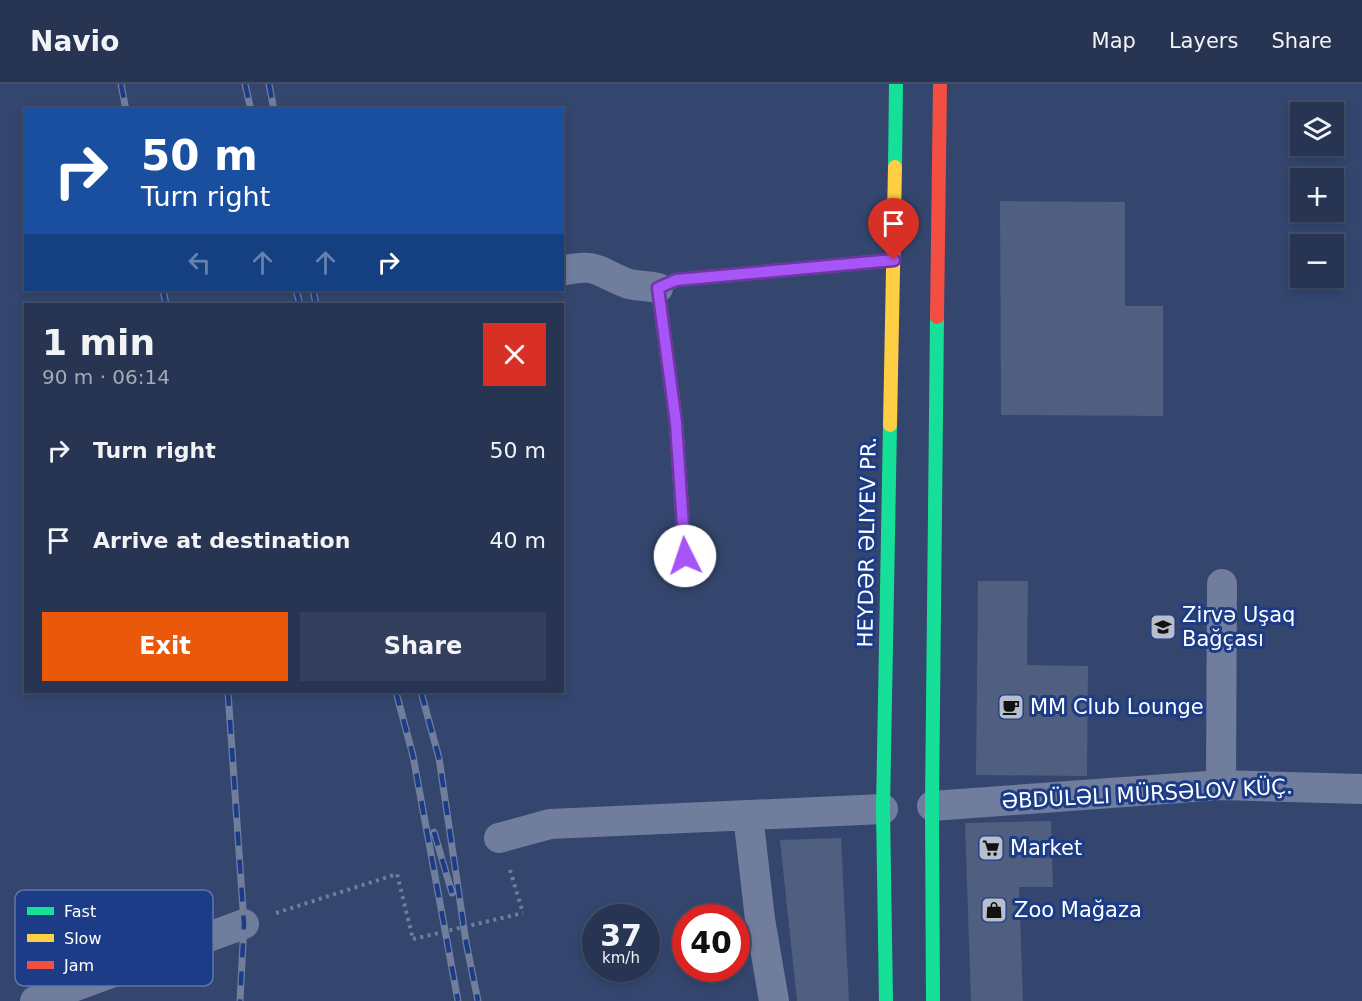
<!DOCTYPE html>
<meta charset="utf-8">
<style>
:root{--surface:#273452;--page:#333f5c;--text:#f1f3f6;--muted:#a4aab8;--line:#434f69;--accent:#ea580c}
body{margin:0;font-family:"DejaVu Sans",sans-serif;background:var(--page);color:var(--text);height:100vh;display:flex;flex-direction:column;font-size:22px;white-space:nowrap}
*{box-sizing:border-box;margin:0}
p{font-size:20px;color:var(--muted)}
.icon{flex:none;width:33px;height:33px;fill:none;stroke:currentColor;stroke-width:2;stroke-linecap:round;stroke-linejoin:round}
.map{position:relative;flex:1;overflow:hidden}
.drawer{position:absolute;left:24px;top:219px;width:540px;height:390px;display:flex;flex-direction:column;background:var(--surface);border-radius:0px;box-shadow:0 3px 9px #0003,0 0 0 2px var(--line)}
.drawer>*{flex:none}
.guide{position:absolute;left:24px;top:24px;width:540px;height:183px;border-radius:0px;box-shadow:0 3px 9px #0003,0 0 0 2px var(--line);background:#1a4fa0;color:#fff;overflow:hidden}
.buttons{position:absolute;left:1290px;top:18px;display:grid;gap:12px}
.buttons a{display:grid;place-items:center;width:54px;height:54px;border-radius:0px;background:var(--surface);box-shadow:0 3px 9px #0003,0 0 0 2px var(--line);font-size:30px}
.speed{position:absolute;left:582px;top:820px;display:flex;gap:12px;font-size:30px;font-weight:700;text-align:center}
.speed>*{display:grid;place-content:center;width:78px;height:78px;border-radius:50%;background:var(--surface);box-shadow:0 3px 9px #0003,0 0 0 2px var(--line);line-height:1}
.speed small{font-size:15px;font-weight:400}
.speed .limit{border:9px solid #d22;background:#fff;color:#111}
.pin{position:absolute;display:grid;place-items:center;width:51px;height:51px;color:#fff;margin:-62px -26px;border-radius:50% 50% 50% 0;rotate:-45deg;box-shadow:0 0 6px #0007}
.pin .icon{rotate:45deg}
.me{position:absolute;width:66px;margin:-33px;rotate:356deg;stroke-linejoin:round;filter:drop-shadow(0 0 4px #0008)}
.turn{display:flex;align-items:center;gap:21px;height:126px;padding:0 18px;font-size:27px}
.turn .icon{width:78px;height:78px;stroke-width:2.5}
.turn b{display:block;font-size:42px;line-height:51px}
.lanes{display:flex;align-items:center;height:57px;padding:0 18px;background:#0003;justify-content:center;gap:30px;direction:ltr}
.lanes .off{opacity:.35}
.round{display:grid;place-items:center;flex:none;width:63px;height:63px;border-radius:0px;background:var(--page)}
.summary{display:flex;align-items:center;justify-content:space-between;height:102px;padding:0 18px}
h1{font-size:36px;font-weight:600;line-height:45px}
.action{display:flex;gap:12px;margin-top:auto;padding:12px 18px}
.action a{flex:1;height:69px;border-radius:0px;background:var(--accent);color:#fff;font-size:24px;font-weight:600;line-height:69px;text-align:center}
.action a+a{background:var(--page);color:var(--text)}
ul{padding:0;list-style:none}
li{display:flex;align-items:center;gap:18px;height:90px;padding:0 18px}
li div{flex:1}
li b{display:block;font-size:22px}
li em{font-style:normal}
header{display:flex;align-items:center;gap:36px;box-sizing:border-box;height:84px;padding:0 30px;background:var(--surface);border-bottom:2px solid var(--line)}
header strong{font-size:28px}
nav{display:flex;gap:33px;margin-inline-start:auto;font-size:21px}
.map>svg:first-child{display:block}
</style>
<header>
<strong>Navio</strong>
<nav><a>Map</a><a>Layers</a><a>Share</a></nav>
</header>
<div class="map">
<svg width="1362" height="917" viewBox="0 0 1362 917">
<rect width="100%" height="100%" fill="#34466e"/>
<path fill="#505f7f" d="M1000,117L1125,118V222H1163V332L1001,331Z
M978,497H1028L1027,581L1088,582L1087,692L976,691Z
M1051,737L1053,803H1019L1023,917H971L965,739Z
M841,754L849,917H797L780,756Z"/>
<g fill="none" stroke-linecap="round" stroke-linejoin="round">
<path stroke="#707d9c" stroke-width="4" stroke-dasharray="3 4.5" stroke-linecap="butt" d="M510,786L523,829
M276,829L397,790L413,855"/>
<path stroke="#707d9c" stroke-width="30" d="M562,187C599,178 598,189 629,200C638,202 649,202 658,204
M1221,701L1222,500
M932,722L1221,701L1362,705
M748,731L760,835L774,917
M499,754L550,740L883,725
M35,917L244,840"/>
<path stroke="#16e098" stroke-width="14" d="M895,83L896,0
M661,227L658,204L676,196L894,176
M886,917L883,725L890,341
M933,917L932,722L937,233"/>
<path stroke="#ffcf43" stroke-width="14" d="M661,227L676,339L685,472
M890,341L895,83"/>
<path stroke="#f24e42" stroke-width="14" d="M937,233L940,0"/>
<g stroke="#707e9b" stroke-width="7">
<path id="rail" d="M121,0L126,26
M245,0L251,26
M269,0L274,26
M163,206L166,220
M296,206L300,220
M313,206L316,220
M228,608L244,840L240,917
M396,608L413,672L458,917
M421,608L439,674L466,858L478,917
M434,748L452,809"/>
</g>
<use href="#rail" stroke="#1c3c87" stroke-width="4.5" stroke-dasharray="14" stroke-linecap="butt"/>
<path stroke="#707d9c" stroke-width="4" stroke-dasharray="3 4.5" stroke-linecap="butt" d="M413,855L523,829"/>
</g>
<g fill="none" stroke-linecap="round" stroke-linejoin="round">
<g stroke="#6d37a1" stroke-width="15">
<path id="route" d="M685,472L676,339L658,204L676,196L894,176"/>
</g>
<use href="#route" stroke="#a855f7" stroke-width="10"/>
</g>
<defs>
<g id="school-square" transform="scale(1.35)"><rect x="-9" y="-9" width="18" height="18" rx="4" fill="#b8becc" stroke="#1c3c87"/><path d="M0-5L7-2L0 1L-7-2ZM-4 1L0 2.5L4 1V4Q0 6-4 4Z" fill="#111"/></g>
<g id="cafe-square" transform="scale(1.35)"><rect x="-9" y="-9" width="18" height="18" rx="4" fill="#b8becc" stroke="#1c3c87"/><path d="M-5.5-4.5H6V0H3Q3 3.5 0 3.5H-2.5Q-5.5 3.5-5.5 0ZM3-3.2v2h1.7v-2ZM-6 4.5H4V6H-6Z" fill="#111"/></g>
<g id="supermarket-square" transform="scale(1.35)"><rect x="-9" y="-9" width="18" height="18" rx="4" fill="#b8becc" stroke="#1c3c87"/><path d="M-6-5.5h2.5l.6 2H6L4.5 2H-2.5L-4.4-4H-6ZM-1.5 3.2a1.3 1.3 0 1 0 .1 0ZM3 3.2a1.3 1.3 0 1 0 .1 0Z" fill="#111"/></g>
<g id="shop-square" transform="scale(1.35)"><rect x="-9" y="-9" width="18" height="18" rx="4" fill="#b8becc" stroke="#1c3c87"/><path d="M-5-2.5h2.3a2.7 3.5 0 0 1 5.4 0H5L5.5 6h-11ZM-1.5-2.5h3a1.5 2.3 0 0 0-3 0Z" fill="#111"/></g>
</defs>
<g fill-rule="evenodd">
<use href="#school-square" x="1163" y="543"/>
<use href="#cafe-square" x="1011" y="623"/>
<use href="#supermarket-square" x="991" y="764"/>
<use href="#shop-square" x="994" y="826"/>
</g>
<g text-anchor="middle" stroke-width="6" stroke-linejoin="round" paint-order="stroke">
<g font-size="21" fill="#fff" stroke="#1c3c87">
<text transform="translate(867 458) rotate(-89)" y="7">HEYDƏR ƏLIYEV PR.</text>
<text transform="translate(1147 710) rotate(-3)" y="7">ƏBDÜLƏLI MÜRSƏLOV KÜÇ.</text>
</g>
<g font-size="21" fill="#fff" stroke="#1c3c87" text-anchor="start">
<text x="1182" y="538">Zirvə Uşaq<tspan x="1182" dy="24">Bağçası</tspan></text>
<text x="1030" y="630">MM Club Lounge</text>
<text x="1010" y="771">Market</text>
<text x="1014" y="833">Zoo Mağaza</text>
</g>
</g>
<rect x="15" y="806" width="198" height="96" rx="9" fill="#1c3c87" stroke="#6076ab" stroke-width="1.5"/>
<rect x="27" y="823" width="27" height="8" fill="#16e098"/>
<rect x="27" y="850" width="27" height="8" fill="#ffcf43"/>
<rect x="27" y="877" width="27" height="8" fill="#f24e42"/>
<g font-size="16" fill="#fff">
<text x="64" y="833">Fast</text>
<text x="64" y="860">Slow</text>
<text x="64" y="887">Jam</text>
</g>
</svg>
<div class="buttons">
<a><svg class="icon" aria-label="layers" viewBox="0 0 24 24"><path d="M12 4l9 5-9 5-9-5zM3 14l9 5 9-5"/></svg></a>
<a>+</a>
<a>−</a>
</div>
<div class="speed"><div>37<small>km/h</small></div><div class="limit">40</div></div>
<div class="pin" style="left:894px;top:176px;background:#d93025"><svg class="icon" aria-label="arrive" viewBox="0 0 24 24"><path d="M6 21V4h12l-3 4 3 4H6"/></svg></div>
<svg class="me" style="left:685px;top:472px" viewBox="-20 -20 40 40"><circle r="19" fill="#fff"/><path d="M0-13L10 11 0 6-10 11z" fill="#a855f7"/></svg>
<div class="guide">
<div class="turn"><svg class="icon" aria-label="right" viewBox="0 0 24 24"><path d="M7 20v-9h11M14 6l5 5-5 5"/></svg><div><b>50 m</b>Turn right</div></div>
<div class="lanes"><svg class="icon off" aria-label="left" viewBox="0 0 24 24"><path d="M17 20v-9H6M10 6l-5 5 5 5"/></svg><svg class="icon off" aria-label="ahead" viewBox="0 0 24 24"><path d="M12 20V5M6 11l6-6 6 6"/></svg><svg class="icon off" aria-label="ahead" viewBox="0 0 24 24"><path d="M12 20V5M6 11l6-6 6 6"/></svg><svg class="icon" aria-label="right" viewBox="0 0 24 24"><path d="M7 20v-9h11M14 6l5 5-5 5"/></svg></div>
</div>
<section class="drawer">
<div class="summary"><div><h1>1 min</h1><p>90 m · 06:14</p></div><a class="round" style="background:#d93025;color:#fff"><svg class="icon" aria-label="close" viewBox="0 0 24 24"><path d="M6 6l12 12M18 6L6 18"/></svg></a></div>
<ul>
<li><svg class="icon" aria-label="right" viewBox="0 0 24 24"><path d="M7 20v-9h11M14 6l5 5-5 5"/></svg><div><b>Turn right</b></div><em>50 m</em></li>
<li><svg class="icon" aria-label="arrive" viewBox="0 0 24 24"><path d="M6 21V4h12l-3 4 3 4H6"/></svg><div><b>Arrive at destination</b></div><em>40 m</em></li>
</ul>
<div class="action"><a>Exit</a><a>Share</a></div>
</section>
</div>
